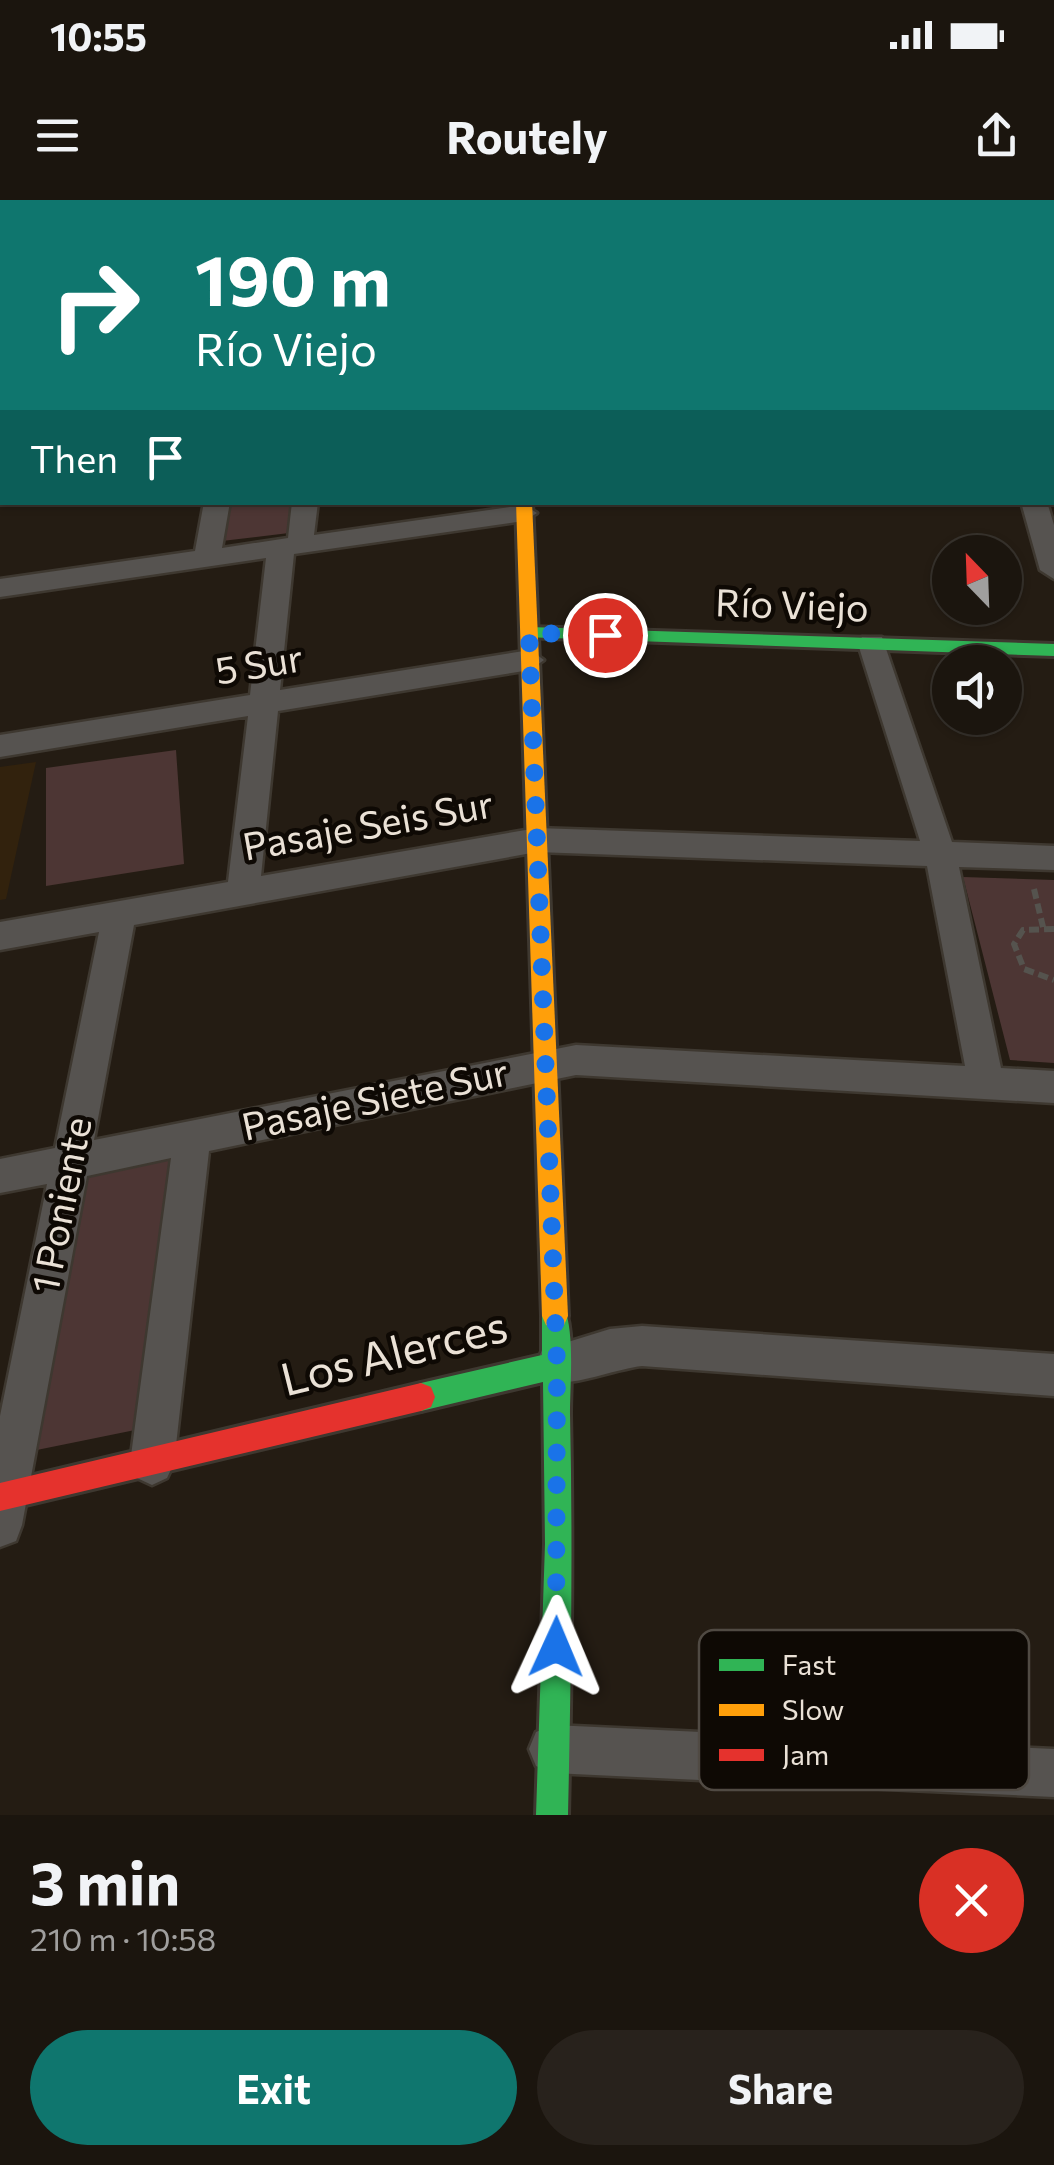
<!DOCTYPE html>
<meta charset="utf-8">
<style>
:root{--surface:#1b150e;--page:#28221c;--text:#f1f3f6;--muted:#a09f9e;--line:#39342e;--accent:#0f766e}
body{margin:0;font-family:Commissioner,sans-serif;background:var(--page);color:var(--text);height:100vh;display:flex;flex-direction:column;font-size:38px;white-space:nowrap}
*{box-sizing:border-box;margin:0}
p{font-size:32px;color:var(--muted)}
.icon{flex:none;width:55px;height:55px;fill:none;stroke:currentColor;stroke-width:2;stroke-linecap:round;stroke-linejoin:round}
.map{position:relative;height:1615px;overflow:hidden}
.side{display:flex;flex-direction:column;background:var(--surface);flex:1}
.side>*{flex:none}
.top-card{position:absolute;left:0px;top:0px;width:1055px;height:305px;box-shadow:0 2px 8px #0004,0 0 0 2px var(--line);background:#0f766e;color:#fff;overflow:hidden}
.needle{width:65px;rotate:337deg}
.controls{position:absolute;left:932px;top:335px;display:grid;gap:20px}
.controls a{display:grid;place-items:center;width:90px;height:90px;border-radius:50%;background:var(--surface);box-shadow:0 2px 8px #0004,0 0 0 2px var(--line);font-size:50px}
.pin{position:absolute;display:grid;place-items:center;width:85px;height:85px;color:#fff;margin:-42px;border:5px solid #fff;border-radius:50%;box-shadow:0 2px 10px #0007}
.me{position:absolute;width:110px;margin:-55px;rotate:1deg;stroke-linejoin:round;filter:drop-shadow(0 0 8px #0008)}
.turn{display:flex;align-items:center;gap:35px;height:210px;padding:0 30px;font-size:45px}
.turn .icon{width:130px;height:130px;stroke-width:2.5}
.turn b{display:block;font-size:70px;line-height:85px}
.then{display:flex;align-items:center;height:95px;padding:0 30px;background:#0003;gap:20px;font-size:38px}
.round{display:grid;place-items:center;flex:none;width:105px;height:105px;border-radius:52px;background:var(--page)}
.head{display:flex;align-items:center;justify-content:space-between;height:170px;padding:0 30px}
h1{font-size:60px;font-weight:700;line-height:75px}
.primary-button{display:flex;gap:20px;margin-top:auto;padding:20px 30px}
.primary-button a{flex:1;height:115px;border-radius:60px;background:var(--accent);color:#fff;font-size:40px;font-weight:700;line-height:115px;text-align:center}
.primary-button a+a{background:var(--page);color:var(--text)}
.status{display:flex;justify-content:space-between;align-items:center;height:70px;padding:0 50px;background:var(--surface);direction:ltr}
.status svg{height:28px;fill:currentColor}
header{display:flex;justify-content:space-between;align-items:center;height:130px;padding:0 30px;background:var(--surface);font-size:45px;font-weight:700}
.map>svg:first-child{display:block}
</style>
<div class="status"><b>10:55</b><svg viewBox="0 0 49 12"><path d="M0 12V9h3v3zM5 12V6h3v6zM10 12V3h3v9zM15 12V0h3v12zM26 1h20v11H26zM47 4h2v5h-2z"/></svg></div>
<header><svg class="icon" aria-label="menu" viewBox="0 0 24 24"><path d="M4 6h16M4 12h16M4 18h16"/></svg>Routely<svg class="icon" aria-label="share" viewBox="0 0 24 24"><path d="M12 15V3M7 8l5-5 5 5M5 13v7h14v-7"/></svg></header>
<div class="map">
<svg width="1054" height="1615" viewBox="0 0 1054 1615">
<rect width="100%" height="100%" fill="#241c13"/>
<path fill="#32220d" d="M36,562L6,699L0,700V567Z"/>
<path fill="#4d3634" d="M229,303H294L289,333L222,341Z
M176,550L184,664L46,686V568Z
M963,677L1054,680V863L1010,860Z
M175,957L140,1229L27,1252L76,978Z"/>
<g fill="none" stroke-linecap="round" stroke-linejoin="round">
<g stroke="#3e3830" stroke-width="5">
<path id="street" d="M205,0H225V2H205Z
M473,0H552V1L472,2Z
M937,0H957L958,2H938Z
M2,80V99L0,100V81Z
M1052,132H1054V146H1052Z
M0,140H2V154H0Z
M0,246H2V260H0Z
M204,302H230L222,348L288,338L292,302H318L314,335L524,305L537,313L524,321L294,354L280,490L530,450L544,460L530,470L278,511L261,676L537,628L920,641L858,444L862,437H882L952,642L1054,646V670L959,667L1001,868L1054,871V903L576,875L209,951L174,1263L167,1278L152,1285L137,1278L130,1263L171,958L87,976L22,1325L16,1341L0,1347V1216L47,984L0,993V959L55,948L99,732L0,750V722L228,682L248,516L0,557V535L250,495L266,358L0,397V379L195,351ZM537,652L927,666L965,866L576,845L94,940L134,725Z
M1021,302H1047L1054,325V379L1040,370Z
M642,1126L1054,1154V1196L642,1166C613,1169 567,1190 542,1180L536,1165L542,1150L610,1129Z
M553,1525L1054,1549V1597L553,1573L536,1566L529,1549L536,1532Z"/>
</g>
<g stroke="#3e3830" stroke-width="6">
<path id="fast" d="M535,0H549V2H536Z
M529,427L1054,444V456L523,437V429Z
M555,1103L564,1107C575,1133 570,1184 570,1214C573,1348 571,1481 568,1615H536L545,1344L543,1182L421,1211L411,1207L407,1197L411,1187L421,1183L542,1155V1116L546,1107Z"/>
</g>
<g stroke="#3e3830" stroke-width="6">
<path id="slow" d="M516,302H532L568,1116L564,1125L555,1129L546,1125L542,1116Z"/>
</g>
<g stroke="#3e3830" stroke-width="6">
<path id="jam" d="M421,1183L431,1187L435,1197L431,1207L421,1211L0,1311V1283Z"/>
</g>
<path stroke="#55534e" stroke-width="6" stroke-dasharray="10 5" stroke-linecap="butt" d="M1034,689L1043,727
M1054,729L1023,730L1014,744L1024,769L1054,780"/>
<use href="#street" fill="#565350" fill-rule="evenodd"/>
<use href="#fast" fill="#30b455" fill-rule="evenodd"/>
<use href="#slow" fill="#ff9f0a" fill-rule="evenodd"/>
<use href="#jam" fill="#e5322d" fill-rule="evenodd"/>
</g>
<path fill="#332a23" d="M0,0L2,4V25H0Z"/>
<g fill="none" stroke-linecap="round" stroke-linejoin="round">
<path stroke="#1a73e8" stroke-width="18" stroke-dasharray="0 32.4" d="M556,1447L557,1165L529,433L605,435"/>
</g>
<g text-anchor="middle" stroke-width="9" stroke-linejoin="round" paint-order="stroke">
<g font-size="38" fill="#eae1d6" stroke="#0e0904">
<text transform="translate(792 406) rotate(2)" y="13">Río Viejo</text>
<text transform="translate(259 465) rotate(-9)" y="13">5 Sur</text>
<text transform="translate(368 626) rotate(-10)" y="13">Pasaje Seis Sur</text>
<text transform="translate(375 900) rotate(-12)" y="13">Pasaje Siete Sur</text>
<text transform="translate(62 1005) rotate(-79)" y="13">1 Poniente</text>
</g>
<g font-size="45" fill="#eae1d6" stroke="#0e0904">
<text transform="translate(394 1153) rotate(-14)" y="16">Los Alerces</text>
</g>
</g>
<rect x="699" y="1430" width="330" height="160" rx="15" fill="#0e0904" stroke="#504a43" stroke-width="2.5"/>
<rect x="719" y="1459" width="45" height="12" fill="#30b455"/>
<rect x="719" y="1504" width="45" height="12" fill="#ff9f0a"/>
<rect x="719" y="1549" width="45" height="12" fill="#e5322d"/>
<g font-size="28" fill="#eae1d6">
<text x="782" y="1475">Fast</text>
<text x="782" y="1520">Slow</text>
<text x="782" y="1565">Jam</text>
</g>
</svg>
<div class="controls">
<a><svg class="needle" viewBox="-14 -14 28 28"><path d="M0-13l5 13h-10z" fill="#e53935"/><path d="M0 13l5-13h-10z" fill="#a09f9e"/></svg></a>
<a><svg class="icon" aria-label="sound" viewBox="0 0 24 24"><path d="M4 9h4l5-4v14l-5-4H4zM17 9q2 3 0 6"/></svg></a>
</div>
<div class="pin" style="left:605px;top:435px;background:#d93025"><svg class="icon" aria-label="arrive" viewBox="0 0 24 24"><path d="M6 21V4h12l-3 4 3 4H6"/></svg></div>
<svg class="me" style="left:556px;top:1447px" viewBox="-20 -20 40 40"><path d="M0-17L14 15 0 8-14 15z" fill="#1a73e8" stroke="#fff" stroke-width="4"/></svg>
<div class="top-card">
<div class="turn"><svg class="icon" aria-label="right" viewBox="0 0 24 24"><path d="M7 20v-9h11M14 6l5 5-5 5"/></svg><div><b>190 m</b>Río Viejo</div></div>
<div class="then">Then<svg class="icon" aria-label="arrive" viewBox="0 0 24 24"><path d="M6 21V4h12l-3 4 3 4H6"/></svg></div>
</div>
</div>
<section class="side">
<div class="head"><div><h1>3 min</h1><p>210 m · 10:58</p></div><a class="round" style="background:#d93025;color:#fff"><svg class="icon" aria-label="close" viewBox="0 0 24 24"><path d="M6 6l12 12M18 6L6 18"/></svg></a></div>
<div class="primary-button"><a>Exit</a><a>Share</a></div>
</section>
